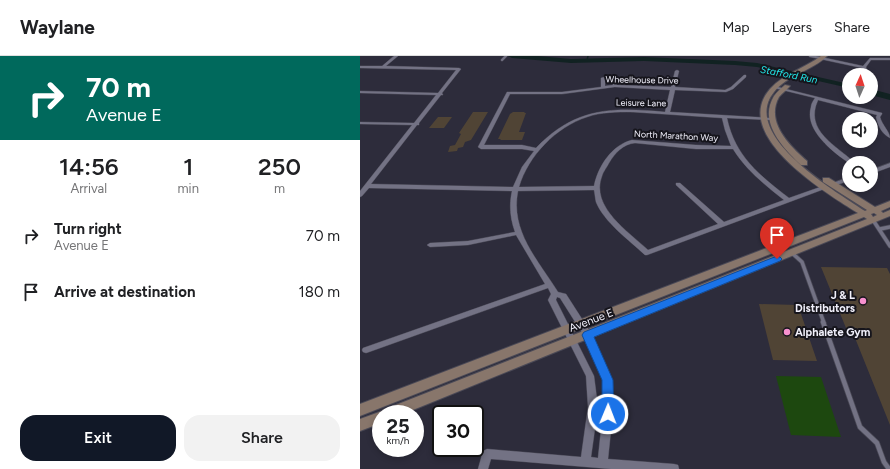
<!DOCTYPE html>
<style>
:root{--surface:#fff;--page:#f2f2f2;--text:#202124;--muted:#757577;--line:#e0e0e0;--accent:#111827}
body{margin:0;font-family:Figtree,sans-serif;background:var(--page);color:var(--text);height:100vh;display:flex;flex-direction:column;font-size:15px;white-space:nowrap}
*{box-sizing:border-box;margin:0}
p{font-size:13px;color:var(--muted)}
.icon{flex:none;width:22px;height:22px;fill:none;stroke:currentColor;stroke-width:2;stroke-linecap:round;stroke-linejoin:round}
.map{position:relative;flex:1;overflow:hidden}
.details{display:flex;flex-direction:column;background:var(--surface);width:360px}
.details>*{flex:none}
.banner{background:#00695c;color:#fff;overflow:hidden}
.needle{width:26px;rotate:3deg}
.controls{position:absolute;left:482px;top:12px;display:grid;gap:8px}
.controls a{display:grid;place-items:center;width:36px;height:36px;border-radius:50%;background:var(--surface);box-shadow:0 2px 6px #0003;font-size:20px}
.speed{position:absolute;left:12px;top:349px;display:flex;gap:8px;font-size:20px;font-weight:700;text-align:center}
.speed>*{display:grid;place-content:center;width:52px;height:52px;border-radius:50%;background:var(--surface);box-shadow:0 2px 6px #0003;line-height:1}
.speed small{font-size:10px;font-weight:400}
.speed .limit{border:2px solid #111;border-radius:6px;background:#fff;color:#111}
.pin{position:absolute;display:grid;place-items:center;width:34px;height:34px;color:#fff;margin:-41px -17px;border-radius:50% 50% 50% 0;rotate:-45deg;box-shadow:0 0 4px #0007}
.pin .icon{rotate:45deg}
.me{position:absolute;width:44px;margin:-22px;rotate:1deg;stroke-linejoin:round;filter:drop-shadow(0 0 3px #0008)}
.turn{display:flex;align-items:center;gap:14px;height:84px;padding:0 20px;font-size:18px}
.turn .icon{width:52px;height:52px;stroke-width:2.5}
.turn b{display:block;font-size:28px;line-height:34px}
.eta{display:flex;justify-content:space-evenly;align-items:center;height:68px;text-align:center}
.eta b{font-size:24px;font-weight:600;line-height:28px}
.action{display:flex;gap:8px;margin-top:auto;padding:8px 20px}
.action a{flex:1;height:46px;border-radius:16px;background:var(--accent);color:#fff;font-size:16px;font-weight:600;line-height:46px;text-align:center}
.action a+a{background:var(--page);color:var(--text)}
ul{padding:0;list-style:none}
li{display:flex;align-items:center;gap:12px;height:56px;padding:0 20px}
li div{flex:1}
li b{display:block;font-size:15px}
li em{font-style:normal}
header{display:flex;align-items:center;gap:24px;box-sizing:border-box;height:56px;padding:0 20px;background:var(--surface);border-bottom:1px solid var(--line)}
header strong{font-size:19px}
nav{display:flex;gap:22px;margin-inline-start:auto;font-size:14px}
main{display:flex;flex:1;min-height:0}
.map>svg:first-child{display:block}
</style>
<header>
<strong>Waylane</strong>
<nav><a>Map</a><a>Layers</a><a>Share</a></nav>
</header>
<main>
<section class="details">
<div class="banner">
<div class="turn"><svg class="icon" aria-label="right" viewBox="0 0 24 24"><path d="M7 20v-9h11M14 6l5 5-5 5"/></svg><div><b>70 m</b>Avenue E</div></div>
</div>
<div class="eta">
<div><b>14:56</b><p>Arrival</p></div>
<div><b>1</b><p>min</p></div>
<div><b>250</b><p>m</p></div>
</div>
<ul>
<li><svg class="icon" aria-label="right" viewBox="0 0 24 24"><path d="M7 20v-9h11M14 6l5 5-5 5"/></svg><div><b>Turn right</b><p>Avenue E</p></div><em>70 m</em></li>
<li><svg class="icon" aria-label="arrive" viewBox="0 0 24 24"><path d="M6 21V4h12l-3 4 3 4H6"/></svg><div><b>Arrive at destination</b></div><em>180 m</em></li>
</ul>
<div class="action"><a>Exit</a><a>Share</a></div>
</section>
<div class="map">
<svg width="530" height="413" viewBox="0 0 530 413">
<rect width="100%" height="100%" fill="#2d2c3b"/>
<path fill="#1d480f" d="M416,320L461,321L481,381L431,379Z"/>
<g fill="none" stroke-linecap="round" stroke-linejoin="round">
<path stroke="#122" stroke-width="1.5" d="M227,4L228,0"/>
<path fill="#122" fill-rule="evenodd" d="M148,0H178L211,3L284,1L375,5L397,7L489,28V32L397,11L375,9L284,5L211,7L152,2Z
M511,33L530,38V44L511,39Z"/>
</g>
<path fill="#504435" d="M113,56H128L111,84L105,86L103,91L98,92L97,95L88,96L90,90L95,89L101,78L99,77Z
M153,56H165L164,57H166L159,76H165L162,84H140L141,83H138L150,58Z
M78,61H92L84,72H69Z
M461,211L527,212L530,218V369L491,272H486Z
M399,248L438,249L457,305L413,304Z"/>
<g fill="none" stroke-linecap="round" stroke-linejoin="round">
<g stroke="#4a4956" stroke-width="3">
<path id="lane-far2" d="M450,0L461,2
M142,4L146,0"/>
</g>
<g stroke="#4a4956" stroke-width="5">
<path id="lane-far1" d="M513,164L530,190
M520,173L530,171
M432,197L442,206L464,267"/>
</g>
<g stroke="#4a4956" stroke-width="6">
<path id="lane" d="M463,266L500,371L517,387L524,406L529,413"/>
</g>
<g stroke="#4a4956" stroke-width="1">
<path id="street" d="M34,0H38L26,10L99,12L101,13L82,37L83,39H81L59,67V69H57L11,128L153,131L162,111L174,95L162,93H121L118,91L147,36H202L241,31V22L248,20L254,21L257,29L311,31L315,15L317,14L319,15L315,31L365,34L371,31L384,19H386V21L373,33L366,36L315,34L310,56L412,62V64H410L367,62C375,100 399,119 429,142L463,130H467V132L287,199H285C269,184 244,166 236,146C235,142 235,138 234,134L158,135C150,175 178,204 198,236L206,238L231,277L251,324L254,345L248,403L314,408L318,409L319,413H251L131,403L128,413H118L123,395L127,393L221,401L228,351L226,320L188,244L191,238L188,232L9,296L6,297L3,296L2,294L3,292L185,228L156,179L108,189L70,191L67,189L70,187L108,185L155,176C150,162 149,149 152,135L9,132L2,140L0,141V135L52,69L0,68V66L54,67L76,39L0,37V35L78,37L96,14L0,12V10H22ZM248,22L251,23L253,29L245,30V23ZM255,31L310,34L305,56C253,51 215,51 176,92L162,89H124L150,38H202ZM272,56L362,62L365,74L371,90L336,89L272,84C252,89 238,110 234,130L159,131C168,100 196,71 227,61C241,56 257,56 272,56ZM275,87L336,93H373C386,114 405,129 424,144L364,166L320,127H316V129L358,168L288,194C269,176 230,151 242,120C243,116 247,111 249,107C255,97 263,88 275,87ZM197,241L200,242L224,280L243,324L244,345L238,402L231,401L238,351L234,320L196,244Z
M461,1L503,10L510,2H530V4H511L506,11L507,15L505,16L503,15L502,12L460,3L459,2Z
M414,30L522,57V58L520,61C522,69 530,76 530,82C522,78 518,70 516,61L517,59L458,44C444,75 476,89 495,107H489C473,96 444,74 451,51C451,48 453,45 455,42L414,32Z
M530,107V111L511,118V114Z
M489,121V125L473,130L470,128Z"/>
</g>
<g stroke="#4a4956" stroke-width="2">
<path id="secondary" d="M461,0H467C452,15 427,19 414,36C379,79 477,136 505,155L507,154L463,126V122H469L515,151L530,145V151L521,155L523,157L530,154V160L43,358H21V367L0,375V363L22,355L23,354L507,163L504,161L0,360V348L498,157C466,137 370,79 410,33C423,18 445,12 461,0ZM514,157L517,159L513,161L511,158Z
M425,29L430,30C427,34 422,37 419,41C405,66 430,90 447,105V109H441C423,92 398,66 414,40C417,36 421,32 425,29Z"/>
</g>
<use href="#lane-far2" stroke="#737284" stroke-width="2"/>
<use href="#lane-far1" stroke="#737284" stroke-width="3.5"/>
<use href="#lane" stroke="#737284" stroke-width="4.5"/>
<use href="#street" fill="#737284" fill-rule="evenodd"/>
<use href="#secondary" fill="#88766b" fill-rule="evenodd"/>
</g>
<path fill="#1a73e8" stroke="#114b97" d="M417,200L420,201L422,203L420,205L234,281L253,324L254,358L253,362L248,363L244,362L242,358V324L222,279L224,276Z"/>
<g fill="#f790ce" stroke="#16151c" stroke-width="1.5">
<circle cx="503" cy="245" r="4"/>
<circle cx="427" cy="276" r="4"/>
</g>
<g text-anchor="middle" stroke-width="4" stroke-linejoin="round" paint-order="stroke">
<g font-size="9" fill="#f1f0fb" stroke="#16151c">
<text transform="translate(282 24) rotate(1)" y="3">Wheelhouse Drive</text>
<text transform="translate(281 47) rotate(1)" y="3">Leisure Lane</text>
<text transform="translate(316 80) rotate(3)" y="3">North Marathon Way</text>
</g>
<g font-size="10" font-style="italic" fill="#22ebed" stroke="#16151c">
<text transform="translate(429 18) rotate(11)" y="4">Stafford Run</text>
</g>
<g font-size="11" font-weight="bold" fill="#f1f0fb" stroke="#16151c" text-anchor="end">
<text x="495" y="243">J &amp; L<tspan x="495" dy="13">Distributors</tspan></text>
<text x="435" y="280" text-anchor="start">Alphalete Gym</text>
</g>
<g font-size="11" fill="#f1f0fb" stroke="#16151c">
<text transform="translate(231 264) rotate(-21)" y="4">Avenue E</text>
</g>
</g>
</svg>
<div class="controls">
<a><svg class="needle" viewBox="-14 -14 28 28"><path d="M0-13l5 13h-10z" fill="#e53935"/><path d="M0 13l5-13h-10z" fill="#757577"/></svg></a>
<a><svg class="icon" aria-label="sound" viewBox="0 0 24 24"><path d="M4 9h4l5-4v14l-5-4H4zM17 9q2 3 0 6"/></svg></a>
<a><svg class="icon" aria-label="search" viewBox="0 0 24 24"><circle cx="10" cy="10" r="6"/><path d="M15 15l6 6"/></svg></a>
</div>
<div class="speed"><div>25<small>km/h</small></div><div class="limit">30</div></div>
<div class="pin" style="left:417px;top:203px;background:#d93025"><svg class="icon" aria-label="arrive" viewBox="0 0 24 24"><path d="M6 21V4h12l-3 4 3 4H6"/></svg></div>
<svg class="me" style="left:248px;top:358px" viewBox="-20 -20 40 40"><circle r="17" fill="#1a73e8" stroke="#fff" stroke-width="3"/><path d="M0-11L8 9 0 5-8 9z" fill="#fff"/></svg>
</div>
</main>
